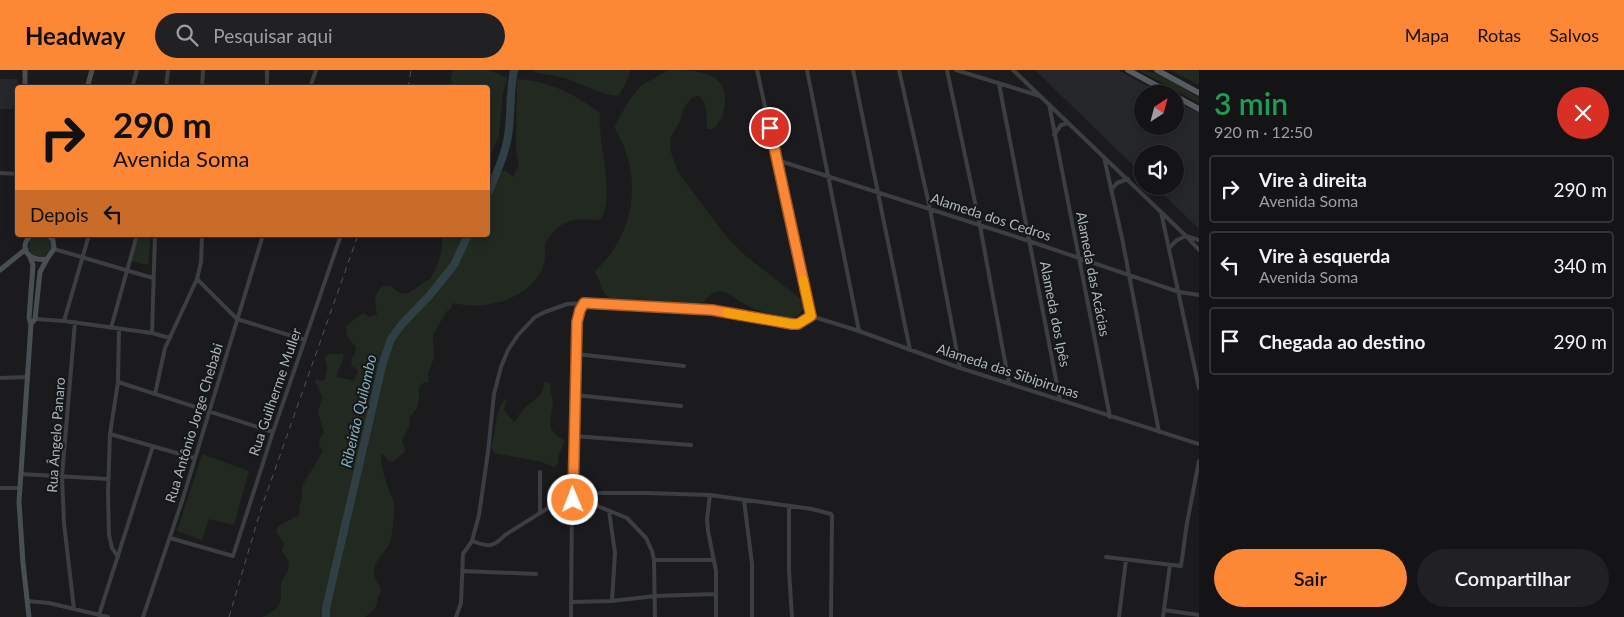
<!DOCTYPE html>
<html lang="pt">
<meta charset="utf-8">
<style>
:root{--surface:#141416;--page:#212123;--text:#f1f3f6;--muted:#9d9ea1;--line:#333335;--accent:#fc8734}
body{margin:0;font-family:Lato,sans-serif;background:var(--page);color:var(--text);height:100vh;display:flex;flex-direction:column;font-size:19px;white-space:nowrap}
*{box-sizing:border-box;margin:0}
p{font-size:16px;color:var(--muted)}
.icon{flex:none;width:28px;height:28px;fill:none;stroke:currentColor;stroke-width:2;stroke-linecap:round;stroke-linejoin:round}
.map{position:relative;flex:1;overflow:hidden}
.panel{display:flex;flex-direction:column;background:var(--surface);width:425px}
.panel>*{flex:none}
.guide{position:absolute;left:15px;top:15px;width:475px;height:152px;border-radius:5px;box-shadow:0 2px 12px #0003,0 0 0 1px var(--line);background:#fc8734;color:#111;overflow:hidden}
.needle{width:32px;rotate:36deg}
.tools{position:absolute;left:1134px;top:15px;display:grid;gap:10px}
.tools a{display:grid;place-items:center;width:50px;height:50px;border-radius:50%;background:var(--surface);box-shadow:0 2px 12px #0003,0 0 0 1px var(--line);font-size:25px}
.pin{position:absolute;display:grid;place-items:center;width:42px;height:42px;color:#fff;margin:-21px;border:2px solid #fff;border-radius:50%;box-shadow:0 1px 5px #0007}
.me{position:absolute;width:55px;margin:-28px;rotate:359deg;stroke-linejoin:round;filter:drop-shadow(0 0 4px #0008)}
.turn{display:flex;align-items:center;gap:18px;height:105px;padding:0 15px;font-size:22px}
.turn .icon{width:65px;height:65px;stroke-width:2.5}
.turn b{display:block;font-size:35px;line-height:42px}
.then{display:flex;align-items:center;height:48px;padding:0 15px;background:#0003;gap:10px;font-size:19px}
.round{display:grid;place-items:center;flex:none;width:52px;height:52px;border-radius:26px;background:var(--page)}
.overview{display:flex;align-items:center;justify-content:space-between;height:85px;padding:0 15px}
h1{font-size:30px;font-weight:600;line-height:38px;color:#1e9e55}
.primary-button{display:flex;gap:10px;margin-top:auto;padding:10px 15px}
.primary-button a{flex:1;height:58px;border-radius:30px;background:var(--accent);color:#111;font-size:20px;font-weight:600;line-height:58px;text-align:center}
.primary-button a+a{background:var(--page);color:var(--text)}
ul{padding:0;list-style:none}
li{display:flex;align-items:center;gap:15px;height:68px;margin:0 10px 8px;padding:0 5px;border:2px solid var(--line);border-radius:5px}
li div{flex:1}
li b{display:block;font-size:19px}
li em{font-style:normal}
header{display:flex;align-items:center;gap:30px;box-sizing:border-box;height:70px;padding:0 25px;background:var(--accent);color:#111}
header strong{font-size:24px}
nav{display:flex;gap:28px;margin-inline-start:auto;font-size:18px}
.search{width:350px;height:45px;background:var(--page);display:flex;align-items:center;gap:12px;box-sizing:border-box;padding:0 18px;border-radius:28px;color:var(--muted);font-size:19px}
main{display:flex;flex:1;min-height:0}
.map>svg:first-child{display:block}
</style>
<header>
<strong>Headway</strong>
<div class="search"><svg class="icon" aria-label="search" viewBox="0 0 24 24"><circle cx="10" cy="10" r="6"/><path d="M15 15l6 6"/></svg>Pesquisar aqui</div>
<nav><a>Mapa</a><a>Rotas</a><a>Salvos</a></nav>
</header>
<main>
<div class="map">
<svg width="1199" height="547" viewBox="0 0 1199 547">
<rect width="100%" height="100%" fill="#1b1b1d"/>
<path fill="#26272a" d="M1035,0H1118L1162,24H1142V56H1175V31L1199,43V159L1155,116H1175V84H1142V104Z
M0,9H18L17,39H0Z"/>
<path fill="#212920" d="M453,0H489L507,8L503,23L499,66L488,91V18L452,17L451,8Z
M533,0H631L625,15L618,26L605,24L565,8L533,2Z
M669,0C691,0 727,0 725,31C724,43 722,51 713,59H707L706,39L704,32L699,26L693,27L684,37L680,51L670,69L671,82L678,102L726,166L746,186L802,230L805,236C802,242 798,247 791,248C784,249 754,240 748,236C738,231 731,224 720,221L713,223L703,232L696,234L611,229C597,219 603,212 594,202C636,164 644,105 614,57L628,32L640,16Z
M1138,0C1159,0 1181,17 1199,28V33Z
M1170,0H1199V15Z
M517,9C549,11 575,24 600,43C597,72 617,126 600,150C585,150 571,147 559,157C554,160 546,170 545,175C545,182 546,188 544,194C532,230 485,241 452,233V237L446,242L433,265L434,288L428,304L429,312L423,313L419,318V329L417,338L410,347L409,357L402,370L405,380L403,384L392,392L388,390L383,384L381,385C381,398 386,411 390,423C391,426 394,430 394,433C395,441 393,459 391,468C389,481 375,487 374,501C373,514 387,515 377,529C378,538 371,542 365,547H262C272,543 281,538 281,525C281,521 280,518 281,513C287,499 295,497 282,482L284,474L276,462L277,457L300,444L299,436L302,430V416L323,381L319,375L320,368L324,364L318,342L322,327L315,311L316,309L323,311L325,309L327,298L325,287L329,284H343C345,292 337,298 337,307L352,310L355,309L358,301L352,296L351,289L355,284L356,277L347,267L346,256L363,243L370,247L377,244C375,233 373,226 382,216H391C394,218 397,222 400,223C411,226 421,212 430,209C437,197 445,179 441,165H488V130L497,102L506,101L513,107L519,95L516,79Z
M139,165H151L148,195L131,191Z
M29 176a11 11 0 1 1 22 0a11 11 0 1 1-22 0Z
M544,312L551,313L550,320L553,330L550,357L556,365L565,371L558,386V394L553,397L542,392L494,383L491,377C497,362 493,339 507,328L504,340L513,351L515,352C517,348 519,344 522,341C530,332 545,326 544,312Z
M202,384L249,401L234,455L209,449L202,470L177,461Z"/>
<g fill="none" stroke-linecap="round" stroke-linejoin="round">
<path stroke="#2f3f43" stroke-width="8" d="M488,123C497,102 507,81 509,58C511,38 510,19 514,0
M326,547V538L383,292L391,269L402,254L429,226L454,195L468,165"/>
<path stroke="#3b3e42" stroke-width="4" d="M757,0L811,246
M807,0L859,261
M853,0L910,280
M899,0L930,139L960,298
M947,0L980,156L1009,313
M956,0L1040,26
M1013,0L1186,166L1199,170
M999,14L1060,330
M132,18L137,0
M166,18L168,0
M202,18L203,0
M267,18V0
M310,18L316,0
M1049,34L1110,347
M1054,65L1061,55L1068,53
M1104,87L1122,168L1159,362
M777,90L1029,171L1179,222L1199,225
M0,103L18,104
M1111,120L1117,113L1128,109
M1161,142L1199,318
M1170,177L1177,170L1186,166L1199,180
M54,179L153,208
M197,209L237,249L305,270
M811,246L859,261L960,298L1199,374
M35,249L64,251L152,263L170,268
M64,251L89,165
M111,258L137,165
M152,263L155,165
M576,284L684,296
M0,308L27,307
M118,312L273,362
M155,324L165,278L197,209L201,192L202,165
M575,325L681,336
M110,364L194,388
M574,366L691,375
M540,402V442
M21,404L108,409
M0,418H19
M576,424L590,433L627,448L646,468L652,481L654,490L655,547
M710,425L707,449L708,461L716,501V547
M744,430L752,494V547
M789,437V500L792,547
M609,441L615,483L612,531
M170,468L233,486L273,362L341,165
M472,471C488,477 493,478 505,465L572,423H646L710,425L812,439L831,444L832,446L831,547
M118,487L112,478L109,465L108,423L110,364L118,312L119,259
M1106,487L1181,496L1187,453L1199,391
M654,490H714
M462,501L536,504
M27,531L49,533L108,547
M572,532L612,531L655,526L715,524
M74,539L64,453L62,406L75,252
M1164,540L1199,545
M99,545L153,376
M143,547L183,428L263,165
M456,547L461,533L463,484L472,471L479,445L488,382L494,324L501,297L508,280L518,265L535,247L545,242L567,234L585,233L712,240L792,254H798L811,246
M571,547L572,423L577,252L579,240L585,233
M1119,547L1126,490
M1163,547L1170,495"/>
<path stroke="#494e53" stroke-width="5" d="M25,18V0
M87,18L92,0
M31,165C17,179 30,192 47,189L54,179L53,170L48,165
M0,200L26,179
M31,254L35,249L40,202L47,189
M29,547L23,493L19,432L31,254L29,248L33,195L30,187"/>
<path stroke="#575c62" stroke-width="5.5" d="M1128,0L1172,24
M1157,0L1199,23
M1175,26L1199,39"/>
<path stroke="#4e5358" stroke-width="1" stroke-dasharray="6 5" stroke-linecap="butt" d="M408,18L411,0
M229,547L260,442L358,165"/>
</g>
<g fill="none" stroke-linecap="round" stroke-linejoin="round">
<g stroke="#a45822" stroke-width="12">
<path id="route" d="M573,430L577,252L580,240L584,233L712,240L792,254H798L811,246L770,58"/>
</g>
<use href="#route" stroke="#fc8734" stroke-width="9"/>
<path stroke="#f59e0b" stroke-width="9" d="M727,243L792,254H798L811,246L803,210"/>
</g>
<g text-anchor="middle" stroke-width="4" stroke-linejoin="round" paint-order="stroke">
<g font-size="14" fill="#adb6bd" stroke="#151618">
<text transform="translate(991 147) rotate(18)" y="5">Alameda dos Cedros</text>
<text transform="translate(1093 204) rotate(79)" y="5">Alameda das Acácias</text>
<text transform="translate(1055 244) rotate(79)" y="5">Alameda dos Ipês</text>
<text transform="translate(1008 301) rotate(18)" y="5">Alameda das Sibipirunas</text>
<text transform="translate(275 322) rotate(-71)" y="5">Rua Guilherme Muller</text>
<text transform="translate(194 353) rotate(-73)" y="5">Rua Antônio Jorge Chebabi</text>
<text transform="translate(56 365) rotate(-86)" y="5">Rua Ângelo Panaro</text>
</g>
<g font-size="15" font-style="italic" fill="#83adb9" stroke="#151618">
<text transform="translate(359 341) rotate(-77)" y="5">Ribeirão Quilombo</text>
</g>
</g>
</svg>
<div class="tools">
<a><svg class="needle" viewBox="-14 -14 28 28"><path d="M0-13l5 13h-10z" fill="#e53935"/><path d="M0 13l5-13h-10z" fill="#9d9ea1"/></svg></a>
<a><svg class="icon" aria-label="sound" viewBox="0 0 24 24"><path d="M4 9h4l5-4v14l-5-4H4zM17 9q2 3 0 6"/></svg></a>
</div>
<div class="pin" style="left:770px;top:58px;background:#d93025"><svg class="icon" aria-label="arrive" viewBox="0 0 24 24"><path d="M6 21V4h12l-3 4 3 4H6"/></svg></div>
<svg class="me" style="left:573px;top:430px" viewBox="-20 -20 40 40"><circle r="17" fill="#fc8734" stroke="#fff" stroke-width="3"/><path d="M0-11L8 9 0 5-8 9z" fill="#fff"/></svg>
<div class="guide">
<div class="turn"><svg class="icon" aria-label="right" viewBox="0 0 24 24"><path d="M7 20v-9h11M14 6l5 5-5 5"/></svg><div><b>290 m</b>Avenida Soma</div></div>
<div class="then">Depois<svg class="icon" aria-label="left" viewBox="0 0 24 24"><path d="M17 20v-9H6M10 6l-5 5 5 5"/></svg></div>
</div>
</div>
<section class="panel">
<div class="overview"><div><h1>3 min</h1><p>920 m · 12:50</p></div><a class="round" style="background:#d93025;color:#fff"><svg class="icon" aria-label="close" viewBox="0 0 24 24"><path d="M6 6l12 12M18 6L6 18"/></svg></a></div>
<ul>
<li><svg class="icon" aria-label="right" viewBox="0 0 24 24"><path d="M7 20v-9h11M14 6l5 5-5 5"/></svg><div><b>Vire à direita</b><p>Avenida Soma</p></div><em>290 m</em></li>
<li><svg class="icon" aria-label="left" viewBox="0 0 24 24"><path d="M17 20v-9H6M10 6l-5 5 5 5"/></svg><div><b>Vire à esquerda</b><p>Avenida Soma</p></div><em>340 m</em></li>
<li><svg class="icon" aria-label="arrive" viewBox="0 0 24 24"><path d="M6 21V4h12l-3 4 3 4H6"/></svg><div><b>Chegada ao destino</b></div><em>290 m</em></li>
</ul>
<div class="primary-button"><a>Sair</a><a>Compartilhar</a></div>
</section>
</main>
